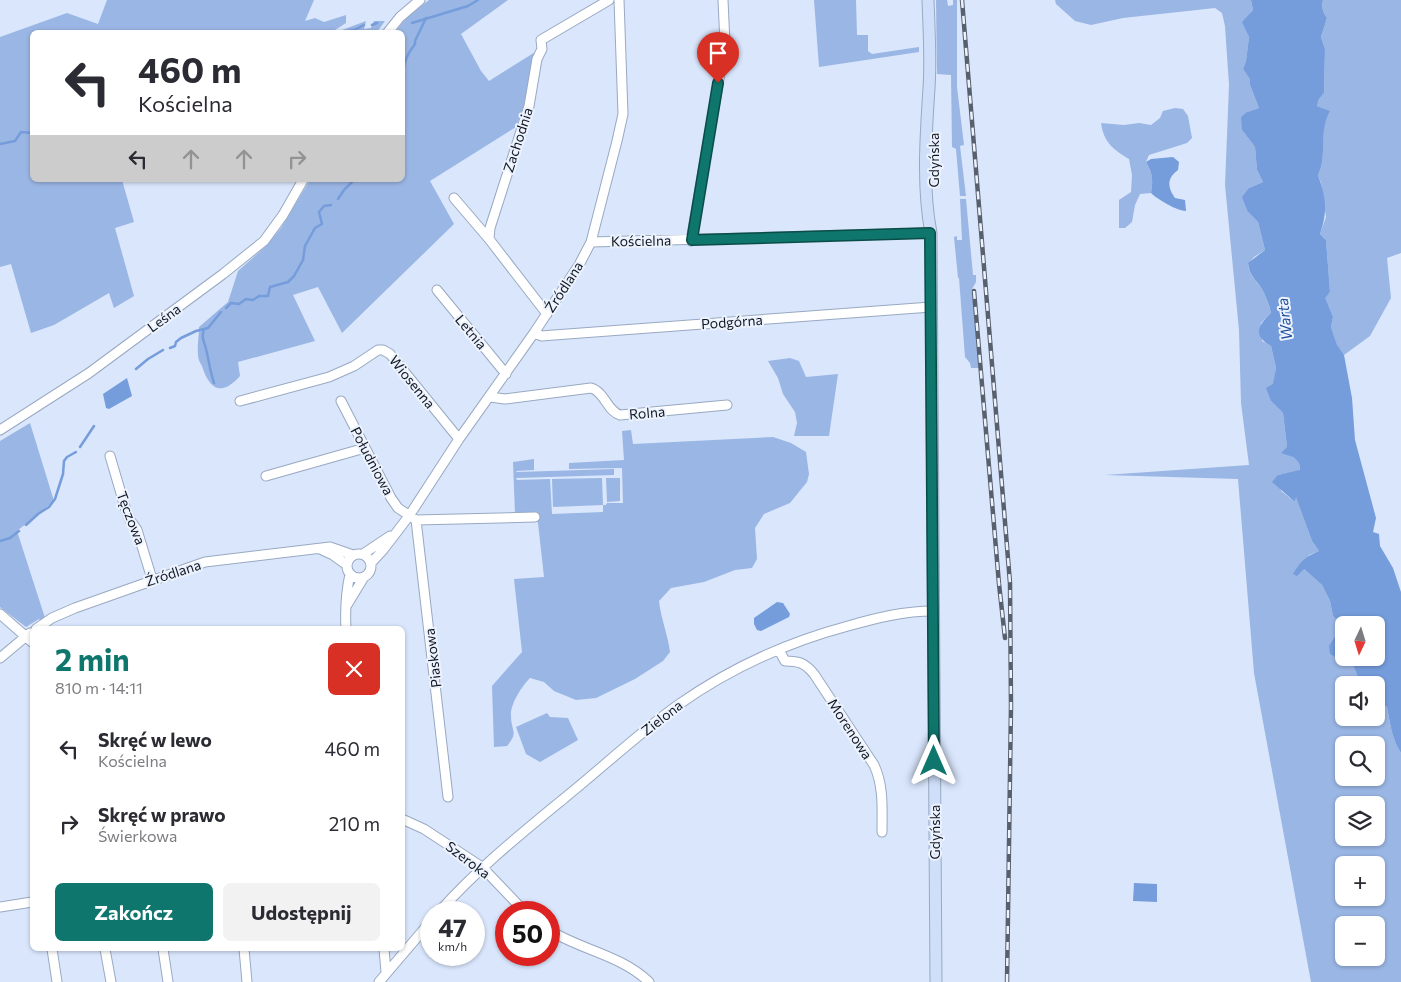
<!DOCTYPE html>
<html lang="pl">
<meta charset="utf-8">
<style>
:root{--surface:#fff;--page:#f2f2f3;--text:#2b2b33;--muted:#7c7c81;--accent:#0f766e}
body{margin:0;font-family:Commissioner,sans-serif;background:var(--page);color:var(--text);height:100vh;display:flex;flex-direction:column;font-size:19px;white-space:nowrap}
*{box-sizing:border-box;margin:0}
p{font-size:16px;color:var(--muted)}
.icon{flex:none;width:28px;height:28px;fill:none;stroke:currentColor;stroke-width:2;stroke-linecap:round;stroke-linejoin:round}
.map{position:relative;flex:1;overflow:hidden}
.details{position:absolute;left:30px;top:626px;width:375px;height:325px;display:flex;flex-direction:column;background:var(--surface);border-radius:8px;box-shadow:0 1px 4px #0004}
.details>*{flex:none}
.guide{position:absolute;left:30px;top:30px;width:375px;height:152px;border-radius:8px;box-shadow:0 1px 4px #0004;background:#fff;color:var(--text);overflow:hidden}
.needle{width:32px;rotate:184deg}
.controls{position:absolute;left:1335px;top:616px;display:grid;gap:10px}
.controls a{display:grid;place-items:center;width:50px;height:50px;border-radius:8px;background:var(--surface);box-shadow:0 1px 4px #0004;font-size:25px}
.speed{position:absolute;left:420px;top:901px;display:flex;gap:10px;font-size:25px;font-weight:700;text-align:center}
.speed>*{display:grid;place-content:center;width:65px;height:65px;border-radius:50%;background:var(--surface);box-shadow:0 1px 4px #0004;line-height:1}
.speed small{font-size:12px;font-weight:400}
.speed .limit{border:8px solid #d22;background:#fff;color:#111}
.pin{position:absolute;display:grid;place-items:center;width:42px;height:42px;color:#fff;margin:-51px -21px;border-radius:50% 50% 50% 0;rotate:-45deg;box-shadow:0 0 5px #0007}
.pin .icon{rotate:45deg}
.me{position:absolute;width:55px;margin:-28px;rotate:0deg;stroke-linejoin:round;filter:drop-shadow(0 0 4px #0008)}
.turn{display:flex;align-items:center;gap:18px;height:105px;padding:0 25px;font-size:22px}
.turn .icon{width:65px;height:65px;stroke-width:2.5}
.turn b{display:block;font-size:35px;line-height:42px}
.lanes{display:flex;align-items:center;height:48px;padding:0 25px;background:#0003;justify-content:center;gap:25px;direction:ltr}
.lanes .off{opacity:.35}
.round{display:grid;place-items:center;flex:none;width:52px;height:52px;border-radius:8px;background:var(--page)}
.head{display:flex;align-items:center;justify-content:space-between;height:85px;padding:0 25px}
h1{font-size:30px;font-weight:700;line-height:38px;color:var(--accent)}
.action{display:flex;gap:10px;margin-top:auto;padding:10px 25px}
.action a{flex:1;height:58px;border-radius:8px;background:var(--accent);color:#fff;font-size:20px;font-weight:700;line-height:58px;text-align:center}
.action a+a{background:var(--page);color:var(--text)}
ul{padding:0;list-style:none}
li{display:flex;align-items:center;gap:15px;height:75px;padding:0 25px}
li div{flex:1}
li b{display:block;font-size:19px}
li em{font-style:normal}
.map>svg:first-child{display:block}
</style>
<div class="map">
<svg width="1401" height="982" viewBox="0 0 1401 982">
<rect width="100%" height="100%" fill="#d9e6fc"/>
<path fill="#9ab6e4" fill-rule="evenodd" d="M107,0H314L305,21L315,18L324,22L346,15V23L335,30H342L366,21L364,29L371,28L374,21H385L377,32H32V180H122L134,222L115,228L134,296L114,308L109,293L54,325L31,333L11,264L0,267V37L67,13L98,24Z
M429,0H508L461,34L481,71L489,81L540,49L528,94L516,127L430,181L454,224L342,333L318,287L293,295L315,341L238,362L240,376C222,396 210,391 202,366C200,363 198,359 198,355C197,346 199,336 199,327L228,302L238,271L265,247L281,228L310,180H402V32H395L407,17Z
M814,0H856L857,35H868V51L872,54L919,47V52L819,67Z
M936,0H947L948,6L953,5V0H957V87L964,145L960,146L966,196H960L956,149L952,147L951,75L937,74Z
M1055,0H1251L1253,10L1243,22L1249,37L1246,61L1243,69L1251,79L1250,85L1259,108L1247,112L1242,130L1255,147L1257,170L1263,182L1249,188L1248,212L1258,222L1265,250L1254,257L1248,264C1250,277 1255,279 1262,289C1266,297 1269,305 1271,313L1261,323L1262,341L1271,346L1276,368L1271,401L1283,413L1287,447L1293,457L1299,463L1300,471L1278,475L1281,491L1295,502L1296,496L1312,541L1319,551L1309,555L1304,569L1322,585L1330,601L1333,616L1344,628L1341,660L1344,656L1350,658L1358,677L1364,685H1344V718H1376V700L1387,707C1390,723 1392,740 1401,753V982H1311L1254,673L1238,479L1105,475L1249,465L1241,403L1239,330L1225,185L1229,85L1225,26L1222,13L1215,8L1123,18L1091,25L1075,21L1056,4ZM1344,745H1376V778H1344ZM1344,805H1376V838H1344ZM1344,865H1376V898H1344ZM1344,925H1376V958H1344Z
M1323,0H1401V253L1387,258L1391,298L1370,336L1344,355L1337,346L1331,327L1333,317L1324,298L1330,292L1326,240L1320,234L1326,217L1321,183L1318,175C1328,156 1318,131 1329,111L1317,106L1319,99L1324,93L1325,49L1321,37L1327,18C1323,12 1321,8 1323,0Z
M1175,108L1183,109L1188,116L1192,138L1187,143L1149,155L1146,162C1153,173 1153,181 1151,193L1140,194L1135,205L1132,222L1125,228H1119V200L1131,192L1132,175L1129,159C1113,149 1104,143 1101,123L1124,125L1139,123L1151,125L1160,118L1163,111Z
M960,199H966L973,275H976V282L972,289L979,368H971L970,363L965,357L959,278H958L954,237L957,236V240H962Z
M790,358L799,361L806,377L838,374L829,436H794L797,423L795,412L783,394L778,378L768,361Z
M30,423L54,501L17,531L45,618L41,621L39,619L26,627L0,607V441Z
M631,430L633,444L773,437L791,443L806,452L809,474L807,482L790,503L764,514L755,528L757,559L752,568L735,570L704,582L671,588L659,601C661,619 668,635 670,652L663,661L635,679L596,698L576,700L554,691L544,682L530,678C522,686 510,704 511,716C511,731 519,732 507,746L494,747L492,686L522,652L514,579L544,577L537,514H515L513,462L534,459V470L516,471L517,472L614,469V475L516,478L517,480L550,479L552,514L603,512V505L553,507L552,479L602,478L603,505H606L607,503H623L622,468L569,469V463L624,460L622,431Z
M606,478H620V501L607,502Z
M547,713L550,717L568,718L578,740L540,762L526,754L516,727Z"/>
<path fill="#759cdb" d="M1251,0H1323C1321,8 1323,12 1327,18L1321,37L1325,49L1324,93L1319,99L1317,106L1330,111C1318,131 1328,156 1318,175C1326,198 1328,211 1320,234L1326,240L1330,292L1325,298L1333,317L1331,327L1337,345L1344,355L1352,398L1355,440L1376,518L1373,532L1379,534L1380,546L1393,568L1401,592V753C1392,740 1390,723 1387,707L1376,700V685H1364L1358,677L1350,658H1376V625H1344V628L1333,616L1330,601L1322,585L1304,569L1297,576L1293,574C1301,561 1305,557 1319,551L1312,541L1296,497L1295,502L1272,482L1278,475L1300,470L1299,463L1293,457L1281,453L1287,447L1283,413L1271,401L1266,388L1273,384L1276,368L1271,346C1252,335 1258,326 1271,313C1269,304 1266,297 1262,289C1255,278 1250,277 1248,263L1265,250L1258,222L1248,212L1242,197L1249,188L1263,182L1257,170L1255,147L1242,130L1241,117L1247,112L1259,108L1250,85V79L1243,69L1246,61L1249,37L1242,22L1253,10Z
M1173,157L1179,162L1178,170C1167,178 1167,187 1175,198L1185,200L1186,211C1177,211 1157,199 1151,193C1153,181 1153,173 1146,162L1151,159Z
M127,378L132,396L109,409L106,408L103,394Z
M777,602L783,603L790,614L789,617L761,631L757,630L754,624V618Z
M1344,629V656L1341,660L1330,654L1329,646L1336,635Z
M1134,883L1157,884V902L1133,901Z"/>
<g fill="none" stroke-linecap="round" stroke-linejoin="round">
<path stroke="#759cdb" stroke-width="2.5" d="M412,23L468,6L478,0
M372,25L377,23
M343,32L354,30L364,25
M402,76L404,74C402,63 408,53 415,44V41L426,18
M0,144L15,141L21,132L32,133
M338,199L344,190L354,180
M226,308L231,303L239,304L246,299L253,300L259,296H268L270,287L288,282L294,276L303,260L305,246L315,228L322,224L319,212L324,206L331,205
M204,329C201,339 204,340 206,349C209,361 210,371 214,383
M170,348L175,346L176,342L181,338L196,331L208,328L221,312
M136,369L148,359L163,350
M80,447L94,426
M26,525L38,514L49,507L55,499L63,474L64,461L67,457L76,452
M0,541L10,538L19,531"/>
<g stroke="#99a9c2" stroke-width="11">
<path id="street" d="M388,32L400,17L420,0
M454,198L489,239
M691,241L725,44L723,0
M591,242L931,233
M437,290L506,374
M547,314L489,239L490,228L529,106L537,59L542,49L541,40L609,0
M534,333L542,336L554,335L931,307
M490,397L505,399L591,388C605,392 607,411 620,415L727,405
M240,401L329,377L354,366L378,350H383L390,354L459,439
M341,401L391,498L398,508L416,520L448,797
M0,430L89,373L223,274L264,241L283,215L303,180
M110,456L125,507L130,520L137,530L152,579
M266,476L365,448
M416,520L535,517
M320,549L333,555L347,565
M347 566a12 12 0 1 1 24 0a12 12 0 1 1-24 0Z
M363,554L390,536
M371,563L383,550L409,516L459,439L534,333L579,265L591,242L617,141L623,114L619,0
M347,605L364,577
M0,614L32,642
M36,629L52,618L75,608L205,562L330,547L353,555
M346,629C345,610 346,592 350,574
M779,650L785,661C799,661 805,663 814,674L874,765C884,786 882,810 882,832
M0,658L30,633
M402,819L424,829L482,867L525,912
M0,907L32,902
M439,912C477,869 522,833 567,796C604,766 639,733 678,705C729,669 788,642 848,626C876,618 904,611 933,611
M549,930C581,950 621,955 649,982
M52,949L57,982
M105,949L111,982
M163,949L168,982
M244,949L247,982
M384,949L386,972
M379,982L431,921"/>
</g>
<g stroke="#99a9c2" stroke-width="13">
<path id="secondary" d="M928,0C929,29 931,59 929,88C926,134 922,187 931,233L936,982"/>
</g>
<use href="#street" stroke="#fff" stroke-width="9"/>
<use href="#secondary" stroke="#cfdff9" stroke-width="11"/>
<g stroke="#58606e" stroke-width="4.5">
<path id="rail" d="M962,0L1010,583L1011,706L1007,982
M974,291L999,584L1005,638"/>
</g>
<use href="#rail" stroke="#ecf3fe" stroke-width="2.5" stroke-dasharray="8" stroke-linecap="butt"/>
</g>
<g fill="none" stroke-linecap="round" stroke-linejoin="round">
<g stroke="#0a4d48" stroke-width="12">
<path id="route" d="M718,83L692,240L930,233L934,761"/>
</g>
<use href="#route" stroke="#0f766e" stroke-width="9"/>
</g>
<g text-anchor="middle" stroke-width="4" stroke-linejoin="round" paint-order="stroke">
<g font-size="14" fill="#121821" stroke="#ecf3fe">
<text transform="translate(518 140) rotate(-72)" y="5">Zachodnia</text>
<text transform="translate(934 160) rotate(-90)" y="5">Gdyńska</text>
<text transform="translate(641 241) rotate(-1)" y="5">Kościelna</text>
<text transform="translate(564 287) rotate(-57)" y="5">Źródlana</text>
<text transform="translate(164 318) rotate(-36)" y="5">Leśna</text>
<text transform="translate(732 322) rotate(-4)" y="5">Podgórna</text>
<text transform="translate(471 332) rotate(50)" y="5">Letnia</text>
<text transform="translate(412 382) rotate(51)" y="5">Wiosenna</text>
<text transform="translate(647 413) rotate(-5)" y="5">Rolna</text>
<text transform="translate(372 461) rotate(62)" y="5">Południowa</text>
<text transform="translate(131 518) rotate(69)" y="5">Tęczowa</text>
<text transform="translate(173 573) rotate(-18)" y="5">Źródlana</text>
<text transform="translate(433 658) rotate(-97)" y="5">Piaskowa</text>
<text transform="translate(662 718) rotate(-38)" y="5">Zielona</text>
<text transform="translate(850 729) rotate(57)" y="5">Morenowa</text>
<text transform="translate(935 832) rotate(-90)" y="5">Gdyńska</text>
<text transform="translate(468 860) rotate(37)" y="5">Szeroka</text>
</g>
<g font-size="15" font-style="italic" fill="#214f9a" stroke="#ecf3fe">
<text transform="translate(1285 319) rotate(-96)" y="5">Warta</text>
</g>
</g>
</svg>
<div class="controls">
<a><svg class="needle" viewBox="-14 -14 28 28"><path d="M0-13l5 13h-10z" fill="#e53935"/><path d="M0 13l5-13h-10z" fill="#7c7c81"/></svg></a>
<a><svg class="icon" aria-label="sound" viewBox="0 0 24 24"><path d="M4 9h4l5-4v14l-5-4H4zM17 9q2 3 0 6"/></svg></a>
<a><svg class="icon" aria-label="search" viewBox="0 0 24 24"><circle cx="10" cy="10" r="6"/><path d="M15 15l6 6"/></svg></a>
<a><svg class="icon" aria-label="layers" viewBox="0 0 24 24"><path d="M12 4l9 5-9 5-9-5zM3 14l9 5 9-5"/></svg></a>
<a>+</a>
<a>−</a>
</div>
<div class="speed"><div>47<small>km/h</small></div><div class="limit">50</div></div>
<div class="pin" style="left:718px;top:83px;background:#d93025"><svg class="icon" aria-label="arrive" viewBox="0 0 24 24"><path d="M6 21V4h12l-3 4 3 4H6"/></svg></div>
<svg class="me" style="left:934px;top:761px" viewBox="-20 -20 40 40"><path d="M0-17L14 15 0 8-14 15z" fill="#0f766e" stroke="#fff" stroke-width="4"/></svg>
<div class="guide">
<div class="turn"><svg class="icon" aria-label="left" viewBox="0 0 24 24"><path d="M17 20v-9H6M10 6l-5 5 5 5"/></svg><div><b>460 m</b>Kościelna</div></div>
<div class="lanes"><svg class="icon" aria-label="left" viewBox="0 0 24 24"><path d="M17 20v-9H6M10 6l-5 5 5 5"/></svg><svg class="icon off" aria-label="ahead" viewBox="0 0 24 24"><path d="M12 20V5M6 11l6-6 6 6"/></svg><svg class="icon off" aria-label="ahead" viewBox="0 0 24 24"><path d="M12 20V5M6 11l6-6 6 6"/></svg><svg class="icon off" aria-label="right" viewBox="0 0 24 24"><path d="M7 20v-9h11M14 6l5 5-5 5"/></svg></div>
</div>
<section class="details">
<div class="head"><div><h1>2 min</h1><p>810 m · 14:11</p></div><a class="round" style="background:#d93025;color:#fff"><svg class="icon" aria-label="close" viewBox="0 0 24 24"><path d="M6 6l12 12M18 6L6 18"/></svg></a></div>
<ul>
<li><svg class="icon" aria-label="left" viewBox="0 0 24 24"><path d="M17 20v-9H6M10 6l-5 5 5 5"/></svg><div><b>Skręć w lewo</b><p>Kościelna</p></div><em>460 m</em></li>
<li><svg class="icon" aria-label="right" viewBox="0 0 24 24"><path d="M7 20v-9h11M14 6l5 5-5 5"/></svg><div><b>Skręć w prawo</b><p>Świerkowa</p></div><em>210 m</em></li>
</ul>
<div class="action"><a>Zakończ</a><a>Udostępnij</a></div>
</section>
</div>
